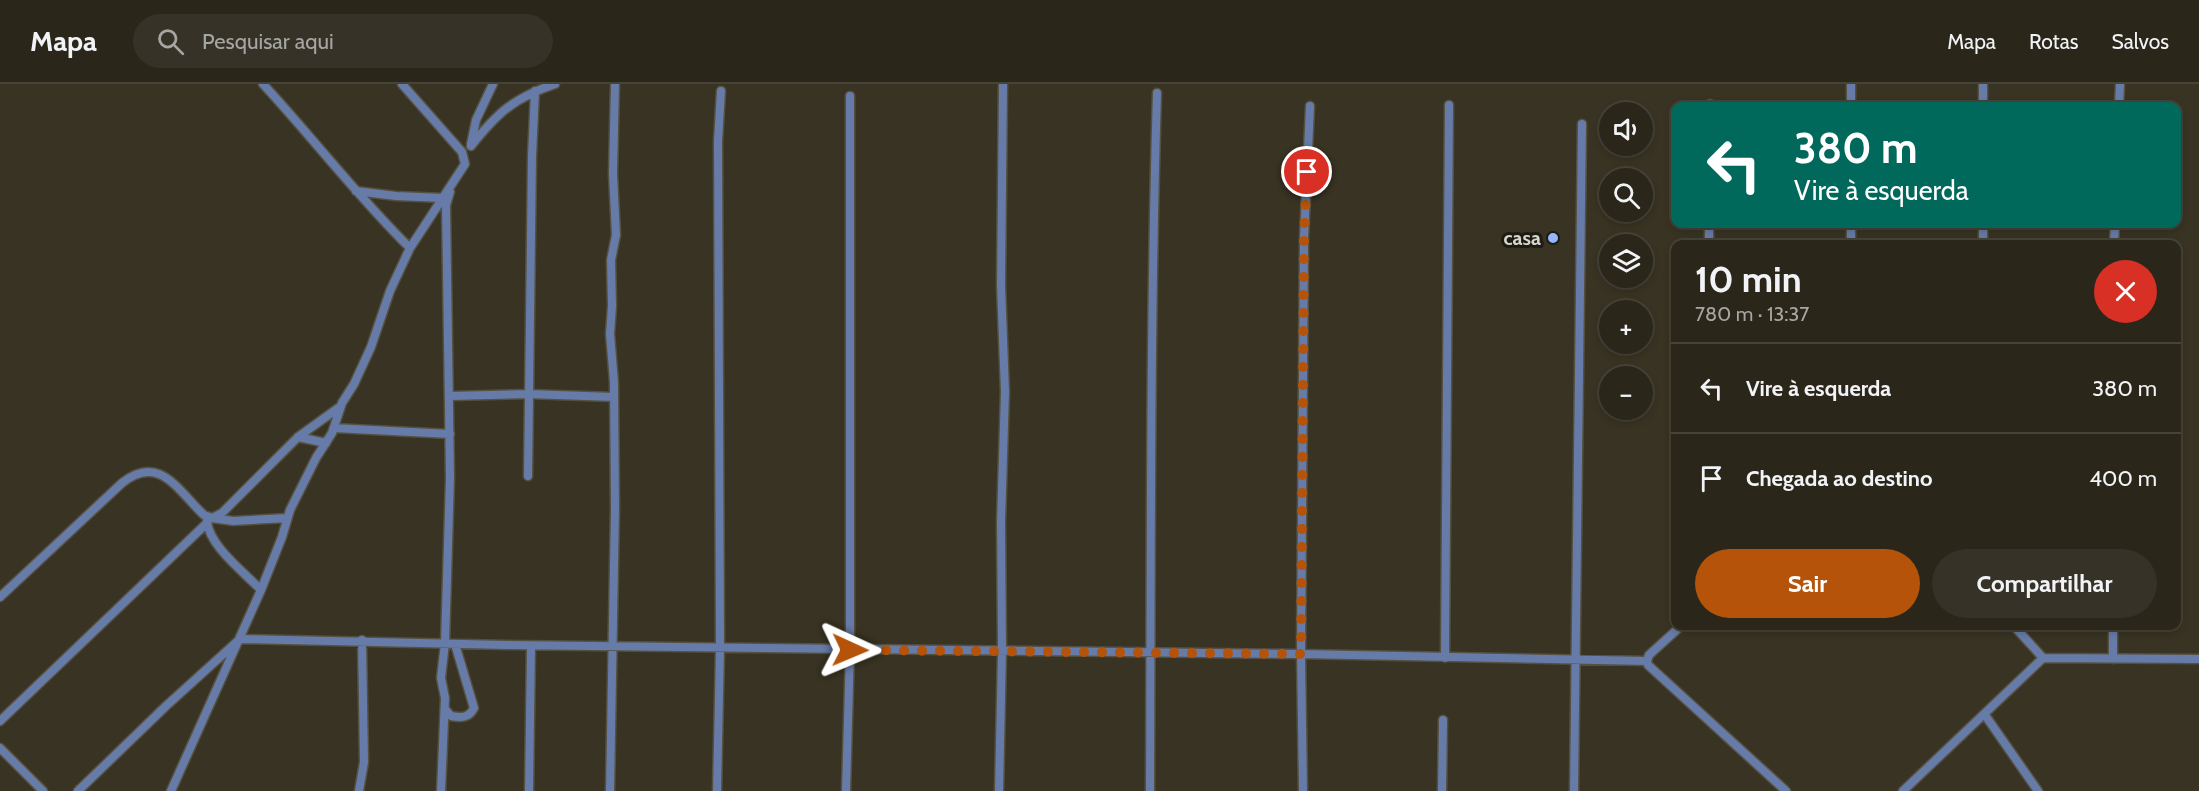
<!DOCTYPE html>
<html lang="pt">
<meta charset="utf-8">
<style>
:root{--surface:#2a261a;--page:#363227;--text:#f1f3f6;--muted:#a5a5a2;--line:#464339;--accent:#b45309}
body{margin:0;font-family:Cabin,sans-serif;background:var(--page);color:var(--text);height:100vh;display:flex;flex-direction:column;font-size:22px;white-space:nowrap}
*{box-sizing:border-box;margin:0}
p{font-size:20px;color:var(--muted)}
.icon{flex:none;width:33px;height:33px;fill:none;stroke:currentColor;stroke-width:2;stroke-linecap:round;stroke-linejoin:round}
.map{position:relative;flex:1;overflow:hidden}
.panel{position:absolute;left:1671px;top:156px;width:510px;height:390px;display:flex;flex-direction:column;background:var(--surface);border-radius:12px;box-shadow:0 3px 9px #0003,0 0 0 2px var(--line)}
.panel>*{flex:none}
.hud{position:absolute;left:1671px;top:18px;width:510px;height:126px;border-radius:12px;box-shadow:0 3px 9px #0003,0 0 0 2px var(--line);background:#00695c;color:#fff;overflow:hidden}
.fabs{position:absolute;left:1599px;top:18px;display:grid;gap:12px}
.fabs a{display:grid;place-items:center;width:54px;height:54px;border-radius:50%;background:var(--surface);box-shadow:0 3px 9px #0003,0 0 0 2px var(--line);font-size:30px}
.pin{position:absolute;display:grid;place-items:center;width:51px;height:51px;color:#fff;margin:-26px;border:3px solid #fff;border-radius:50%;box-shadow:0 2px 6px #0007}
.me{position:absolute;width:66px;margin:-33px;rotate:91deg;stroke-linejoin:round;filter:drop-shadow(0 0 4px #0008)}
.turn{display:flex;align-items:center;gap:21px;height:126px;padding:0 24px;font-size:27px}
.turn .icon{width:78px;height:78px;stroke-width:2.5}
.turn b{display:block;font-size:42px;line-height:51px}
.round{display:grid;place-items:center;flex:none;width:63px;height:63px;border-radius:32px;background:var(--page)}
.summary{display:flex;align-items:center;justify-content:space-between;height:102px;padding:0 24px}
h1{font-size:36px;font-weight:700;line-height:45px}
.cta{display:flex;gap:12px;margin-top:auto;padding:12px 24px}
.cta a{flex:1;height:69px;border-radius:36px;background:var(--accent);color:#fff;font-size:24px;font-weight:700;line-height:69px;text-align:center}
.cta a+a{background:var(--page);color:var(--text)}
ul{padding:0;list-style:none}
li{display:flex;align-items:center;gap:18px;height:90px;padding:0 24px;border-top:2px solid var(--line)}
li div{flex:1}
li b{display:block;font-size:22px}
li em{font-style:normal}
header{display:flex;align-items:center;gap:36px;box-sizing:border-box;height:84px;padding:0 30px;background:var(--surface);border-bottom:2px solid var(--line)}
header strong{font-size:28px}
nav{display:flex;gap:33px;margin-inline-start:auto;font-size:21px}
.search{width:420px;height:54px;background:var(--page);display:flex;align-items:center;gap:15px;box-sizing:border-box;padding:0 21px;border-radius:33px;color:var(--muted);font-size:22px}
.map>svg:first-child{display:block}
</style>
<header>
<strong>Mapa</strong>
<div class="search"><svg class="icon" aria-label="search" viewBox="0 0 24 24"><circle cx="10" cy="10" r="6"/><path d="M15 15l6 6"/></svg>Pesquisar aqui</div>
<nav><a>Mapa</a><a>Rotas</a><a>Salvos</a></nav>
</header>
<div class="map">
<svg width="2199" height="707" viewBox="0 0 2199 707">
<rect width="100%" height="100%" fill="#383322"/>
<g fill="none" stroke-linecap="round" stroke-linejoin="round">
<g stroke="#555040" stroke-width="11">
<path id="minor" d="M263,0C313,54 358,113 410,164
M1983,0V22
M1710,22V20
M1851,22V0
M2119,22L2120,0
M471,60L476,36L493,0
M471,62C498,28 514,14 555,0
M356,107L396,112L443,114
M1709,160V140
M1851,160V140
M1983,160V140
M2114,160L2115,140
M450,312L528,310L614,313
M334,344L450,350
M298,353L326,359
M528,392L532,72L535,7
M212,434L233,437L287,434
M207,437C209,462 244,488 261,506
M0,513L122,399C160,369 178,407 204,431L212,434L222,429L298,353L341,322
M1681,542L1649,571L1647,577L1648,581L1786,707
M1445,574L1449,21
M2043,574L2199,575
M2113,575V542
M445,625L451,632C461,634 469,634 474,624L455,560
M1985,631L2038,707
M0,637L207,439
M0,664L43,707
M78,707L166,622L240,555L507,561L1301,570L1647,577
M171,707L261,506L282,453L290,426L316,374L332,349L342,319L354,300L371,263L390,207L410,164L465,80L462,68L402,0
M359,707L364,678L362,556
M441,707L445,614L441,594L445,559L450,394L446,121L450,108
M529,707L531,562
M610,707L615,425L614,298L610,250L612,222L611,176L616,151L613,90L615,0
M717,707L720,564L718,57L721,7
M846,707L850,565V12
M999,707L1002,567L1001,438L1005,308L1001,202L1003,0
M1150,707C1151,474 1150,242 1157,9
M1303,707L1301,570L1304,154L1310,22
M1442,707L1443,636
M1574,707L1582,40
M1903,707L2043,574L2014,542"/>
</g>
<use href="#minor" stroke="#667ba7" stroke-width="8"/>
</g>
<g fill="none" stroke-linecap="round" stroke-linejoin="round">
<path stroke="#b45309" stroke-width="10" stroke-dasharray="0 18" d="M850,566L1301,570L1304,154L1307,88"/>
</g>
<circle fill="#95b6fd" stroke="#1d1b13" stroke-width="2" cx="1553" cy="154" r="6"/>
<g text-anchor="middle" stroke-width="6" stroke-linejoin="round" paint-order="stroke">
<g font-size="20" font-weight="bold" fill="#d8d5cb" stroke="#1d1b13" text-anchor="end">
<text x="1541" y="161">casa</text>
</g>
</g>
</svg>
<div class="fabs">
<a><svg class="icon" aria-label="sound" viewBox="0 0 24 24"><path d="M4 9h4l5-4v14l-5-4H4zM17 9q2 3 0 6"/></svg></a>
<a><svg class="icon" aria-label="search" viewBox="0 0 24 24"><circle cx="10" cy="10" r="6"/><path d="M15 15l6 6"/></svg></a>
<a><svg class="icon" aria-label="layers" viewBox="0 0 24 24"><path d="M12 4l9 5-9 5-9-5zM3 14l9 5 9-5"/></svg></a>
<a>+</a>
<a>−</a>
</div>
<div class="pin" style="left:1307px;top:88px;background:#d93025"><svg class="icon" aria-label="arrive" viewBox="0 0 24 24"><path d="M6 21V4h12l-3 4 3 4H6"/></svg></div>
<svg class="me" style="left:850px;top:566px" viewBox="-20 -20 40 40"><path d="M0-17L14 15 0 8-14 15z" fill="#b45309" stroke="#fff" stroke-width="4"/></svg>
<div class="hud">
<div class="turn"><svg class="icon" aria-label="left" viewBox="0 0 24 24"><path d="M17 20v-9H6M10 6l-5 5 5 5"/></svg><div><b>380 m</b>Vire à esquerda</div></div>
</div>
<section class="panel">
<div class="summary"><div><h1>10 min</h1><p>780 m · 13:37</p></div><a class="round" style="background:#d93025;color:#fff"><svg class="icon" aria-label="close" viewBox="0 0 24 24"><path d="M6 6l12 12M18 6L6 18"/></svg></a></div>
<ul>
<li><svg class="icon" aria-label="left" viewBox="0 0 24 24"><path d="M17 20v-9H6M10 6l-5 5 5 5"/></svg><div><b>Vire à esquerda</b></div><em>380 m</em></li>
<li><svg class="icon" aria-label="arrive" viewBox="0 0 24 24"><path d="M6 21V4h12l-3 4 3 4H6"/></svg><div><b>Chegada ao destino</b></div><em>400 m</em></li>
</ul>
<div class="cta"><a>Sair</a><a>Compartilhar</a></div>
</section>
</div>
